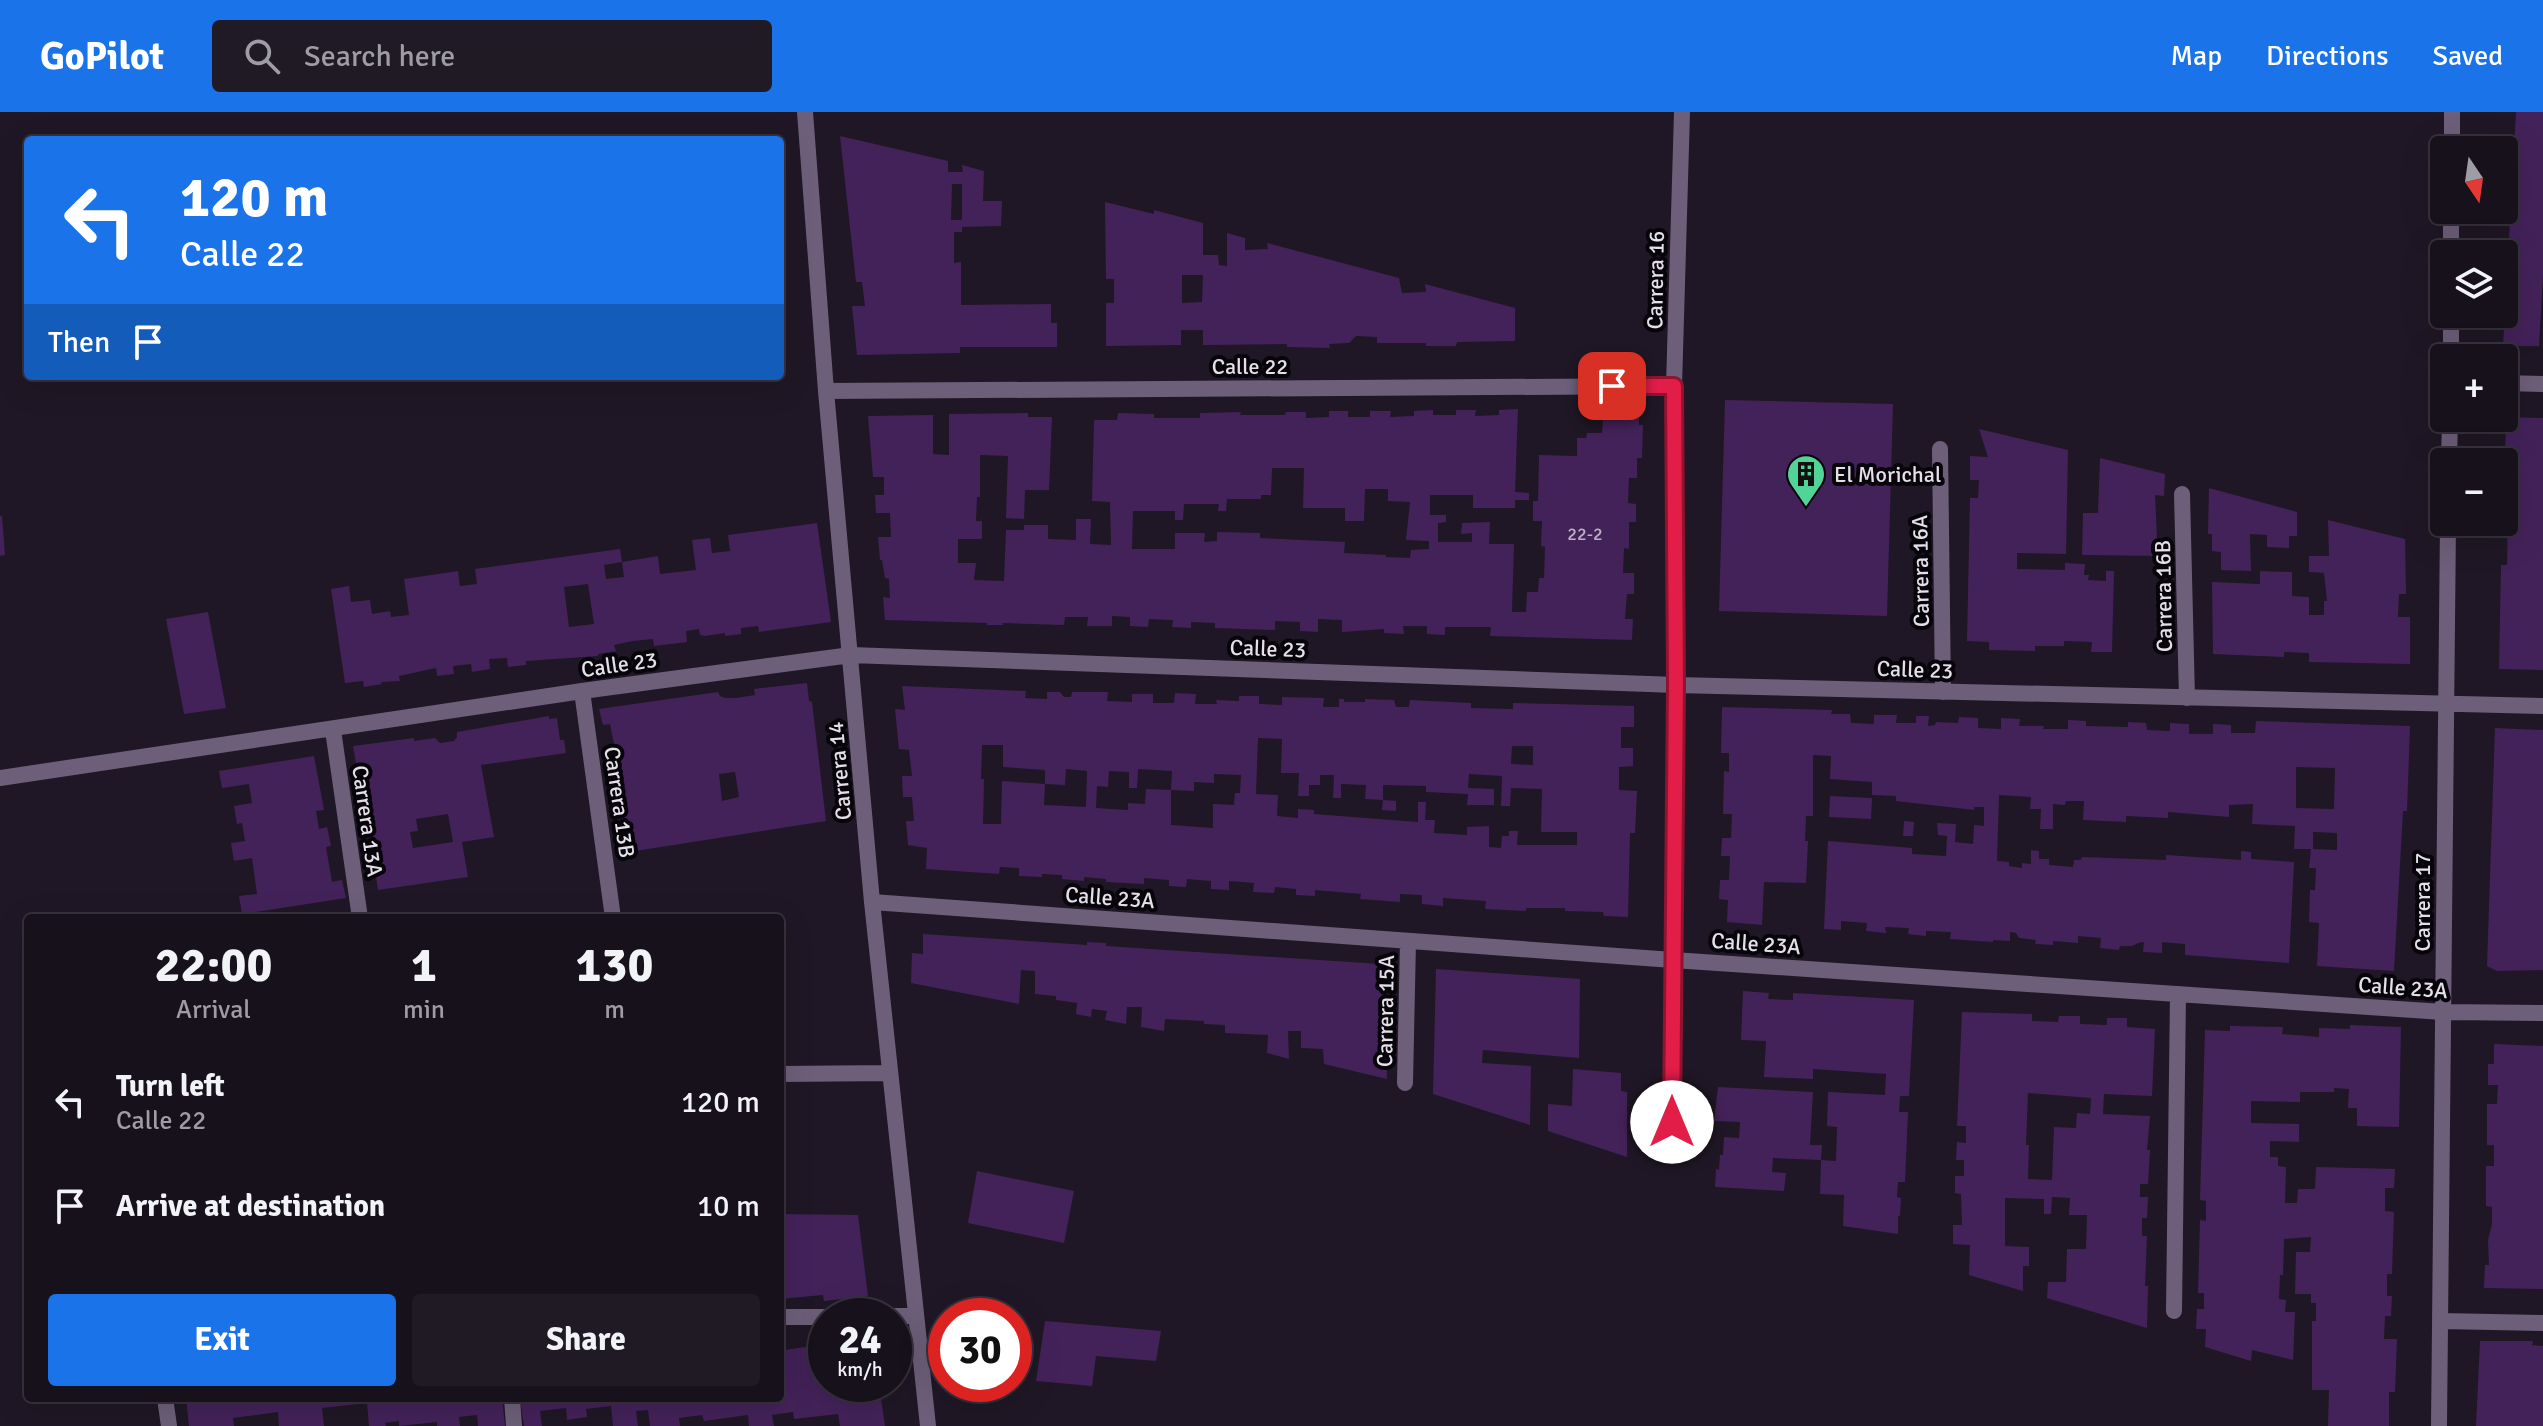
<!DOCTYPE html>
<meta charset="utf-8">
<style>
:root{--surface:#17111c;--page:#201a25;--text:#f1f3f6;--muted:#9e9da3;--line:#36313b;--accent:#1a73e8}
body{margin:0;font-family:Signika,sans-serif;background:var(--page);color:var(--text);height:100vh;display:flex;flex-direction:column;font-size:30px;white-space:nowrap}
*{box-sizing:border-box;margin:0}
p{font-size:26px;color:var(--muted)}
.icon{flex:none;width:44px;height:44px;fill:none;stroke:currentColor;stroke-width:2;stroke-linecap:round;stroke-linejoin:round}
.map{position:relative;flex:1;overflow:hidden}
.sheet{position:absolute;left:24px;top:802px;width:760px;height:488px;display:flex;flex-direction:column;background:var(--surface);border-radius:8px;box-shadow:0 8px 32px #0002,0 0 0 2px var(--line)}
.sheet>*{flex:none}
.hud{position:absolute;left:24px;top:24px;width:760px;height:244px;border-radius:8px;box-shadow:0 8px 32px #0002,0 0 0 2px var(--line);background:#1a73e8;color:#fff;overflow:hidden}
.needle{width:52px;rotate:167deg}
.controls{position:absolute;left:2430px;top:24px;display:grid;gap:16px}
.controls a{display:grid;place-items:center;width:88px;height:88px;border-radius:8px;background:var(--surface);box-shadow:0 8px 32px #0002,0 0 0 2px var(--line);font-size:40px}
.speed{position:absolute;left:808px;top:1186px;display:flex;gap:16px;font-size:40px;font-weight:700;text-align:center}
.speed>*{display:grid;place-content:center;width:104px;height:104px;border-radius:50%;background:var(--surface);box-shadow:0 8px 32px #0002,0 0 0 2px var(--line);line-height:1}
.speed small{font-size:20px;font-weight:400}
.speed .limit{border:12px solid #d22;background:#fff;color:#111}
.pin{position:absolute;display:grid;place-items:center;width:68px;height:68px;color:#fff;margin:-34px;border-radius:16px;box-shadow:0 4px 12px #0006}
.me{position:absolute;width:88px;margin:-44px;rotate:0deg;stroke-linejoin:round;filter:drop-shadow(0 0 6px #0008)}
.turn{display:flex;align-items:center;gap:28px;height:168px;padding:0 24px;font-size:36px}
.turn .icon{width:104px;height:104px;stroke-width:2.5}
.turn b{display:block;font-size:56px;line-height:68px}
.then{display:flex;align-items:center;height:76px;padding:0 24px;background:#0003;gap:16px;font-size:30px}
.eta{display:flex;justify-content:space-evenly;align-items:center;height:136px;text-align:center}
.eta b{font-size:48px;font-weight:700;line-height:56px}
.button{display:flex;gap:16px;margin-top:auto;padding:16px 24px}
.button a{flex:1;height:92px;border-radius:8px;background:var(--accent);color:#fff;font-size:32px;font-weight:700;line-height:92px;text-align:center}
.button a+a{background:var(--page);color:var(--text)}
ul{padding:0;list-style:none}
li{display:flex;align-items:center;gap:24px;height:104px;padding:0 24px}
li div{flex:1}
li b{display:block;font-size:30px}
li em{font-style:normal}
header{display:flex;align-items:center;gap:48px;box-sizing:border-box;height:112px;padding:0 40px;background:var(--accent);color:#fff}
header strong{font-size:38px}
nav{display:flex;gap:44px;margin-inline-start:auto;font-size:28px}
.search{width:560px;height:72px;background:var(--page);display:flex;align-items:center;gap:20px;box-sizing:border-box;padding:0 28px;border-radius:8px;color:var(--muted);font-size:30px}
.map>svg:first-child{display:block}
</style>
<header>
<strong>GoPilot</strong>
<div class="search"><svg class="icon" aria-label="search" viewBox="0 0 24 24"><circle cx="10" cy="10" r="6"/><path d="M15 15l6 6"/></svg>Search here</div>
<nav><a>Map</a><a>Directions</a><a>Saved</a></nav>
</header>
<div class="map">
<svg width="2543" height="1314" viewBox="0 0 2543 1314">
<rect width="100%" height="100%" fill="#1f1725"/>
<path fill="#432259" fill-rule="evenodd" d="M2516,0H2543V164L2539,234H2503Z
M840,24L948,49V60H963L962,53L984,59L983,89H1002L1001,114L962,115V120H954V151L961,150V193L1051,192V211H1057V235H960V241L857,243L852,194H865L862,170H856ZM952,72H962V108H951Z
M1105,90L1154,102V98L1203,111V143H1218L1219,153L1227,154V121L1245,126V138L1268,137L1267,131L1399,166L1402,181L1426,180L1425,172L1515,196V229L1457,230L1456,234H1426V231H1377V225L1356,224L1349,231L1329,232L1330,236L1287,235V232L1203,233V218H1181V233L1106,234V191H1114V167H1106ZM1182,163H1203L1202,190L1182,191Z
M1725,288L1893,292L1887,504L1719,499Z
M1518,297L1515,380L1529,381V388H1515V396H1473V383H1430V403H1446V410L1438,411V430H1472V421L1461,422L1462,411L1490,410L1489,432H1514L1512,500H1526L1527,480H1538L1539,466H1544L1545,435L1541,434L1542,409H1533V389H1538L1539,343L1577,344V326H1586L1587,321H1602L1603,307H1612L1613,303L1639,304V313H1643L1642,346H1637V366H1629L1628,391L1636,392V410H1629V437L1624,436L1623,461H1634V482H1627L1625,507H1633L1632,528L1490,524L1491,515H1445V523L1427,522V514H1403L1404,522L1384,521V517L1342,520V508L1318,507V520L1300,519V510L1275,509V518L1215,516V511L1191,510V516L1172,515L1173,508L1149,507L1148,515L1130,514V505L1112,504V514H1087L1088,505H1065L1064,513L1003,511V513H987V511L885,508L883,485L890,486L889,467L885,466L882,448H880L878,425H891L890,401H876L875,383H884V365H873L868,304L933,303V342L949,343V302L1028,301V305H1052L1049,378H1025L1024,407L1006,406L1008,344L980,343V385H977L976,409H982V427H958V451H976L974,468L1004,469L1006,418H1024V413H1048V427L1076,428V407H1091L1090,432L1111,433L1110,390L1092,389L1094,308H1117L1118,301L1154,302V306H1200V301L1241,300L1240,303H1285L1286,300H1306V306L1329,305V299H1348V305H1370V299H1391L1390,305L1414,304V299L1433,298V303H1456V298H1476L1475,304L1499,303V298ZM1272,356H1304L1303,396H1345V409H1364L1365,377H1388V389L1410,390L1406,428L1429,429V437L1411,438L1410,446L1386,445V443L1344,441L1345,430L1260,426V421L1217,420V429L1204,430L1205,421H1175V437H1132L1133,399H1175V408H1183L1184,392H1219L1218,399H1226L1227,387H1261V383H1271Z
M2506,305L2543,306V558L2499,557L2501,453H2507L2508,400H2504Z
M1979,317L2068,338L2066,442L2017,441V457L2065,458V451L2085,452L2084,463H2089L2088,468L2106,469V459H2114L2112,540H2091L2092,530L2064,529V534H2035V539L1989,538V530L1967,529L1970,386H1978L1979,368H1970V344L1988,345Z
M2100,346L2165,362L2164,384L2155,383L2157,426H2163L2162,444L2082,443L2083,401H2098Z
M2209,376L2297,400V424H2289V436L2267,435V423L2250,422L2251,459L2221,458V440L2212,439V422H2208Z
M0,404H2L5,443L0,444Z
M2328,408L2405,427L2406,482H2399L2398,505H2410V552L2309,550V541L2284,540V545L2213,542L2212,470L2260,472V459L2292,460V484L2309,485V503H2324V489H2327L2324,461L2309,460V444H2329Z
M817,411L831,510L759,520L758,514L741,516V522L725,524V521L705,524L700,523L699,517L686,519L687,530L654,534L653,527L633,529L614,533L616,539L598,542V544L526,549V553L508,555L507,546L489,547L490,557L472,560L471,552L453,554L454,562L437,564L436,556L399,564L400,569L381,570L382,572L364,575L363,569L345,571L331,477L349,474L351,490L370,488L372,502L390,499L391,505L409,503L404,467L458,459L460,474L477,472L475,457L620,437L622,450L604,453L606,467L624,465L622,450L658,444L660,462L696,458L692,428L710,426L712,441L730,439L728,423ZM588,472L594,512L569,515L564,475Z
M208,500L226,596L184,602L166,507Z
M807,571L809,589L812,590L826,709L629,740L621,704L617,705L610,670L620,668L616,650L611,651L607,633L614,632L610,612L603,613L599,597L718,580L720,584L725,586H736L755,583L754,577ZM735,660L739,685L722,689L719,662Z
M902,574L1026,579L1025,586L1047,587V580H1060L1064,585H1071L1072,580H1108L1107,589L1132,590V582H1153V591H1174L1175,581L1196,582L1195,592H1217L1216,588L1239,589V584H1259V592L1282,593V585L1324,586L1323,595H1339V587H1344V590H1365V587L1394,588L1396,595H1409L1410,588L1471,591V596L1513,597V591L1634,594V615H1621V636H1633V654L1619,655V678L1637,679L1635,721H1630L1628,805L1604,804L1603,800L1565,799V796H1526V799L1485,797L1486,789L1443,786V794L1422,792V783L1400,782V790L1360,787L1361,782L1315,778V784L1296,783V777L1275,775L1274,781L1253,780L1254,771L1229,769V778L1211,777V769L1187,767L1186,775L1169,774V768L1144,766V772L1106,770V767L1084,765V769L1062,767V763L1042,762V765L1019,764V756L1000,755L999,762L926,757L927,736L908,733L906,709H914L912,685H903L902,664H912L909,638L899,637L895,597L905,598ZM1258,626L1282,627L1281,661H1299L1298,684H1309V673H1320V663H1334L1333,686H1341V672L1366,673L1365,687L1383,688V673L1426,674V680L1468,682L1467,693H1494V677L1468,676L1469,662L1502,664L1501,694H1510L1511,676L1542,677L1541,720H1577V733H1517L1518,719H1509V724H1502L1501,736L1489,735V714L1467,715V723L1434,721L1435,708H1425L1426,690H1418V710L1314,702V698L1298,697V706L1277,704L1278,683L1256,682ZM982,633H1003V655L1045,658V672L1065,673L1066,657L1087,659L1086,695L1044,693L1045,672L1002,669L1001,712H983L984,667H981ZM1512,634H1533V653L1511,652ZM1138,657L1172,659L1171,678L1194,679V670L1214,671V662L1241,663L1240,681H1235L1234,693L1213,692V716L1171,713V678L1146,677L1145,692L1128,691V698L1096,696L1097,674L1108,675L1109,659L1129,660V676H1137Z
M1722,595L1832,598L1831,602H1850L1851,611L1874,612V603H1897L1896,611H1916V604H1929L1928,614L1935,613L1936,610L1958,611L1959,605L1978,606V616L2001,617V606L2020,607L2019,614H2044L2043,617H2068V608L2086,609V614L2128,615V610L2146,611L2147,618L2170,619V611L2189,612V622H2213V612L2231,613V621H2255L2256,609L2410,614L2407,699H2403L2394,859L2317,854L2319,811L2309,810L2310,778H2315L2316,756H2309L2311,737L2337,738V721L2313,720V737H2294L2295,714L2252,712L2253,692L2229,693V705L2168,700V706L2126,704V710L2083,708L2084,689H2066L2065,693L2053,692V717H2040L2041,697H2030L2031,685L1999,683L1997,749L2009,750V754L2022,756V751L2031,752V738L2039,739V747H2049V753L2073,755L2074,748H2081L2082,745L2166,748V743L2241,748V739L2251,740V747L2294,750L2289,851L2185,843V832L2162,830V841L2143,840L2144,830L2138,831L2132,834H2120L2119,838L2100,836L2101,826L2078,824V831L2053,829V833L2035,832L2036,828L2019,826L2016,821L2010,820V829L1993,828V830L1950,827L1951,820L1926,819V824L1908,822L1909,816L1885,815L1886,821L1866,819L1867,811L1841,809V818L1824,817L1828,729L1912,736V742L1946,744L1947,724L1938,723L1937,711L1956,712L1955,730L1973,732L1974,713L1984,714V695H1974V698L1896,689V684L1872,683V670L1830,667L1831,644L1813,643V704H1806L1805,729H1808L1806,771L1764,770L1762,813L1727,810L1728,788L1719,787L1720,768H1729L1730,744H1721L1722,726H1731L1732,702H1723L1724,659L1729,660V641H1721ZM2296,655L2335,656L2334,697L2296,696Z
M549,604V607L557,606L560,628H564L566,641L481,653L494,725L462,730L468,765L378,778L375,758H381L378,741L372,742L353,634L414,626V629L435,626L440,631L454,629L457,625V620ZM448,702L453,730L413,736L410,720L418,719L416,707Z
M2495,616L2543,618V858L2497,859L2487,854Z
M314,644L324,698L316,699L319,717L327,715L331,734L326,735L332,770L342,768L346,786L242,802L239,784L257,782L252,746L234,749L231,731L245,729L242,711L237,712L234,694L252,691L249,672L222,676L219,659Z
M1830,684L1872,686L1871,707L1829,705Z
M1383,688L1396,689V699L1382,698Z
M1904,709L1914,710L1913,724H1903Z
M923,822L1087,833V830L1106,831V834L1380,852L1384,889L1378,888L1379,905H1385L1387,967L1324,952L1323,937L1301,936V919H1288L1289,947L1267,941L1268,923L1225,921V913L1204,912V909L1165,907L1164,919L1141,915L1142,895H1127L1126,912L1105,908L1107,899L1092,897L1091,905L1076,902L1077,891L1056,888V884L1035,882V859L1021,858L1019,892L911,871L912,841L923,842Z
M1436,857L1580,867L1579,946L1483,938L1482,951L1531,954L1530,1013L1433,982Z
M1743,879L1769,881L1768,887L1793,888V881L1914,888L1909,984H1900L1899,1000H1908L1905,1070H1898L1897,1085L1901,1086L1900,1104H1898V1122L1843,1114L1844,1083L1820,1082L1821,1048L1836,1049L1837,1015L1827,1014L1828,980L1885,983L1886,962L1813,957V967L1764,965L1766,929L1741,928Z
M1962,900L2032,902V909L2058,910L2059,904H2080V912L2107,913V906H2127V915L2155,917L2152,984L2104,982L2103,1002L2150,1004L2147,1038H2150L2148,1072H2140V1085H2148L2147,1106H2142V1124H2147L2145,1174H2148L2147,1216L2047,1186L2048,1170H2066L2067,1137H2086L2087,1103H2069L2070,1086L2052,1085L2051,1102H2044V1087L2005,1086V1134L2029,1135V1154H2023V1179L1969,1163L1970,1133L1953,1132V1113H1962L1961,1082L1955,1081V1064H1964V1048H1956L1957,1030L1966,1031V1014H1957ZM2028,981L2091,986L2090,1002L2077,1001L2076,1016L2054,1015L2052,1068L2028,1067L2029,1033H2026Z
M2350,913L2401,915L2399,1015L2357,1014V996H2348L2349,977L2334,976V980H2300V990L2251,989V1011L2299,1012V1030L2270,1029V1045H2278V1054L2286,1055L2285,1091H2297L2298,1077H2315L2316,1055L2395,1057L2394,1076H2385V1099L2394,1100L2392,1162H2387V1184H2392L2391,1204H2385L2384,1227H2397L2395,1280H2389V1314H2328L2329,1278H2312V1209H2316V1191H2311V1182H2295L2296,1140H2310L2311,1125L2284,1127L2283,1163H2280L2279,1187L2286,1188L2285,1200H2295L2293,1248L2252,1238L2251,1249L2205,1235L2206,1217H2196L2197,1197H2204V1181H2198L2200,1108L2206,1109V1089L2200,1088L2205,918L2230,919V914L2283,915L2282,922L2319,925V916L2350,917Z
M2494,932L2543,934V1177L2484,1176L2485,1153H2489L2488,1128L2492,1112V1095L2486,1094V1054H2494V1033H2487V992H2497L2498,973H2488V952H2494Z
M1573,957L1621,961V979L1627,980V1045L1548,1019V992L1572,994Z
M1718,975L1813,980L1810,1033H1822L1821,1048L1773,1046L1772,1060L1786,1061L1784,1079L1715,1075L1716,1057L1719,1058L1720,1043H1723L1724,1025L1739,1026L1740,1010L1714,1009Z
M977,1059L1074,1079L1064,1131L968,1111Z
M780,1102L858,1103L868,1184L824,1189L823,1183L780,1187Z
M1045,1209L1161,1219L1156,1249L1096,1244L1092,1274L1036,1269Z
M2480,1229H2533L2532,1233L2543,1234V1314H2476Z
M780,1232H784L785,1238L826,1232V1272H879L885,1314H840L838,1302L794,1307L793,1300L772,1303L774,1314H749L748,1303L704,1309L702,1303L679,1306L680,1314H650L648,1298L636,1299L638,1314H613L611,1294L586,1297L587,1305L567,1308L566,1296L540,1299L542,1314H524L520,1286H780Z
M186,1286H502L505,1314H478L477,1303L459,1305L460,1314H437V1310L399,1314V1309L385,1311L386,1314H369L367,1291L322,1296L324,1314H279L278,1300L233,1306L234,1314H189Z"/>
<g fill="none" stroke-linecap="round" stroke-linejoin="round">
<path stroke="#6d5f79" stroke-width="16" d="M805,0L826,279L872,790L928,1314
M2452,38V0
M2451,142V98
M2451,246V202
M2504,271L2543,272
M826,279L1674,274
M1940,337L1943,580
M2449,350L2450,306
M2182,382L2187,586
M582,579L613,806
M333,618L360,806
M0,666L582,579L851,543L1676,573L2543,594
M872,790L1673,848L2443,900L2543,901
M780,962L889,961
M1405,971L1408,829
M1672,1010L1676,573L1674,274L1682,0
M2174,1199L2178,882
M894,1204H915
M780,1205H826
M2441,1209L2543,1211
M165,1286L169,1314
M512,1286L514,1314
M2439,1314L2448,410"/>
</g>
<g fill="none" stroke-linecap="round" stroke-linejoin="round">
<g stroke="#92132f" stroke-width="20">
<path id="route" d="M1612,274H1674L1676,573L1672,1010"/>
</g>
<use href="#route" stroke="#e11d48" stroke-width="14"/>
</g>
<defs>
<g id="building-pin" transform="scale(2)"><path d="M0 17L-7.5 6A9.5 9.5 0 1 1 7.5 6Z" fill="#52d397" stroke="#07050a"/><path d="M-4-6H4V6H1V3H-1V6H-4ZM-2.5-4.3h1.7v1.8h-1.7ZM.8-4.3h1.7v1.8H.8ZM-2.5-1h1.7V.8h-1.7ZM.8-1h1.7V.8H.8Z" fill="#111"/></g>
</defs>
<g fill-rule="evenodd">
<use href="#building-pin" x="1806" y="362"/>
</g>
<g text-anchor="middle" stroke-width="8" stroke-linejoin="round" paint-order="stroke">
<g font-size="18" fill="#bcb0c5">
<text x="1585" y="428">22-2</text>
</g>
<g font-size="22" fill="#e4dfe9" stroke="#07050a">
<text transform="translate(1655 168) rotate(-89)" y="8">Carrera 16</text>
<text x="1250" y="262">Calle 22</text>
<text transform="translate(1920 459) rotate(-91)" y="8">Carrera 16A</text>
<text transform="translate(2163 484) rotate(-91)" y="8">Carrera 16B</text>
<text transform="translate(1268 536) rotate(2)" y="8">Calle 23</text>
<text transform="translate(619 552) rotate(-8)" y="8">Calle 23</text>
<text transform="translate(1915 557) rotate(2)" y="8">Calle 23</text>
<text transform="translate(839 659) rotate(-95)" y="8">Carrera 14</text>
<text transform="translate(620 690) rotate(82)" y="8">Carrera 13B</text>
<text transform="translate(368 709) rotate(82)" y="8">Carrera 13A</text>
<text transform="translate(1110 785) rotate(4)" y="8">Calle 23A</text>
<text transform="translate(2422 790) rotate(-90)" y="8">Carrera 17</text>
<text transform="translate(1756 831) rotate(4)" y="8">Calle 23A</text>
<text transform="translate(2403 875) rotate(4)" y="8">Calle 23A</text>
<text transform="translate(1385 899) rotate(-89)" y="8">Carrera 15A</text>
</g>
<g font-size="22" fill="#e4dfe9" stroke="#07050a" text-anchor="start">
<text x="1834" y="370">El Morichal</text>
</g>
</g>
</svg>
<div class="controls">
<a><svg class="needle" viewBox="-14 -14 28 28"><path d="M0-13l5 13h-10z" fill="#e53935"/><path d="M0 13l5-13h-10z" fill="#9e9da3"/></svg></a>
<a><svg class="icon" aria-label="layers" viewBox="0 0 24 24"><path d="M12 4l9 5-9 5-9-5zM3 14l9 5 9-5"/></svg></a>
<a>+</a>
<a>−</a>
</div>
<div class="speed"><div>24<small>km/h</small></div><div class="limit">30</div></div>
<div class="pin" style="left:1612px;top:274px;background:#d93025"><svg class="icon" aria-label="arrive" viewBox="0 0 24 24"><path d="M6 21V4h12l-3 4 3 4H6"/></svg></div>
<svg class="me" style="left:1672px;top:1010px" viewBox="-20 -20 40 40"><circle r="19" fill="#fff"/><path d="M0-13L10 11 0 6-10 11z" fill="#e11d48"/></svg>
<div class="hud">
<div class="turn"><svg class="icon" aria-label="left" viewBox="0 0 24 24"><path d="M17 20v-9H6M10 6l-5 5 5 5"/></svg><div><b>120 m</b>Calle 22</div></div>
<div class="then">Then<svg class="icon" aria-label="arrive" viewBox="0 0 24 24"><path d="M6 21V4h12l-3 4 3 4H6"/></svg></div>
</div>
<section class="sheet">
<div class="eta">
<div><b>22:00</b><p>Arrival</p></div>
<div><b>1</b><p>min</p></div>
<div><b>130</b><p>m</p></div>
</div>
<ul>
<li><svg class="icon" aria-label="left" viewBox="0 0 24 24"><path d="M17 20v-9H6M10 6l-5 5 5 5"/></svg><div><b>Turn left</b><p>Calle 22</p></div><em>120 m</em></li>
<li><svg class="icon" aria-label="arrive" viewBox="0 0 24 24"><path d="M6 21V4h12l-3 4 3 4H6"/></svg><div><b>Arrive at destination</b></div><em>10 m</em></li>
</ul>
<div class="button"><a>Exit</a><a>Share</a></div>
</section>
</div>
